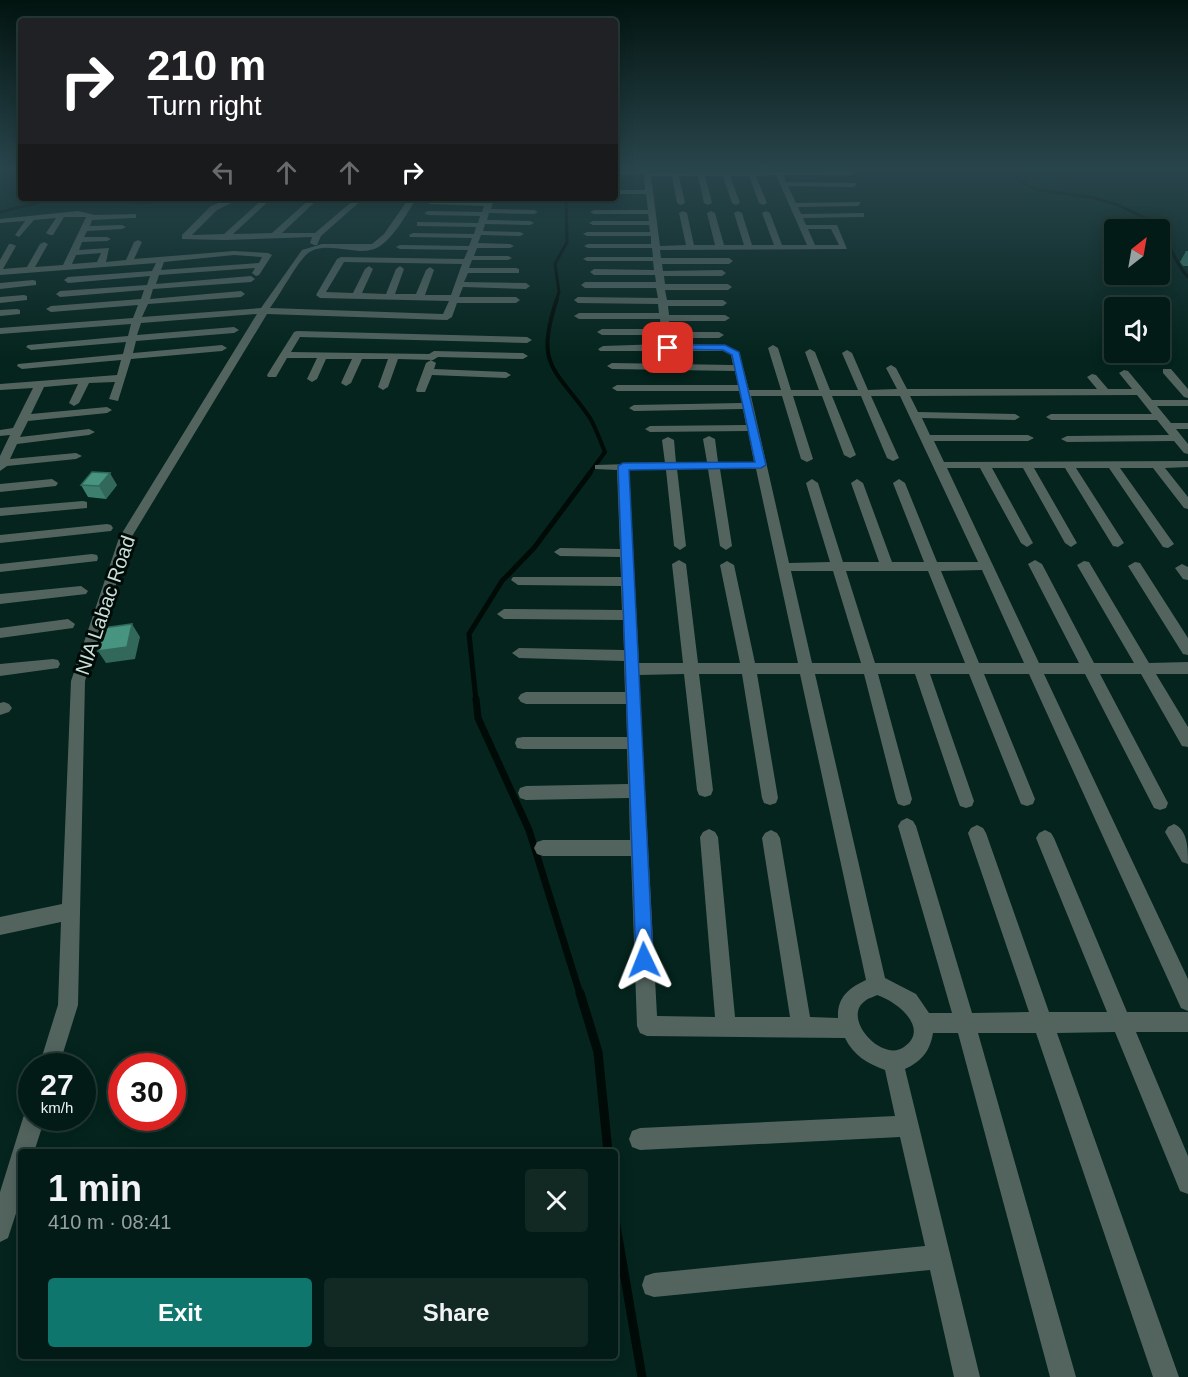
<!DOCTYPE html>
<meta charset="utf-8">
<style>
:root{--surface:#031b16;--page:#112823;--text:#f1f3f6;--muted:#97a1a1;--line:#243935;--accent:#0f766e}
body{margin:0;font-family:Arial,sans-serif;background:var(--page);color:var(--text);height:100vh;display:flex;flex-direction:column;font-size:22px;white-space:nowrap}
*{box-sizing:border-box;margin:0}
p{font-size:20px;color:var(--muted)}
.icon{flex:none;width:33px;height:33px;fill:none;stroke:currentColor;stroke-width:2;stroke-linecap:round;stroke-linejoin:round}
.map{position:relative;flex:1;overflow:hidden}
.drawer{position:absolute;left:18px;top:1149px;width:600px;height:210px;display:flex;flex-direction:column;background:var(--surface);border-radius:6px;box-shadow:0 3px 15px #0003,0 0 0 2px var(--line)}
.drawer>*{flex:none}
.top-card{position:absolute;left:18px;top:18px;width:600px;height:183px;border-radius:6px;box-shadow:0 3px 15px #0003,0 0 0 2px var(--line);background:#202124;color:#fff;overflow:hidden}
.needle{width:39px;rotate:31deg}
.buttons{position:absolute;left:1104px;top:219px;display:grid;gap:12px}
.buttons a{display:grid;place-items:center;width:66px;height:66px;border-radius:6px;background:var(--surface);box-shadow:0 3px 15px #0003,0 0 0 2px var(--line);font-size:30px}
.speed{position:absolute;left:18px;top:1053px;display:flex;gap:12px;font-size:30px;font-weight:700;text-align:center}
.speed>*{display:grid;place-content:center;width:78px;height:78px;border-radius:50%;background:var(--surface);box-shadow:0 3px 15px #0003,0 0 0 2px var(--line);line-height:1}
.speed small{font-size:15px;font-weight:400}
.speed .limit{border:9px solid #d22;background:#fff;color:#111}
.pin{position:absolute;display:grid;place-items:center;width:51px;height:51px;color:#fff;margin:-26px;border-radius:12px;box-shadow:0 3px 9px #0006}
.me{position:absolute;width:66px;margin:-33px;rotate:358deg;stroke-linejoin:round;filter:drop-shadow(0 0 4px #0008)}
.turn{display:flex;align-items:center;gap:21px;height:126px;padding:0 30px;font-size:27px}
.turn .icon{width:78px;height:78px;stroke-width:2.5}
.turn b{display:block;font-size:42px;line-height:51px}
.lanes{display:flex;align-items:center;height:57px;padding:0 30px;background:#0003;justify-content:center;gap:30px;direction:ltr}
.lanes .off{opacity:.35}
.round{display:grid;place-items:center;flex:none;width:63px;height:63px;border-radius:6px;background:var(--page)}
.overview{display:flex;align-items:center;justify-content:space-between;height:102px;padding:0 30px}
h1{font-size:36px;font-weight:700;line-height:45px}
.primary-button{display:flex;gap:12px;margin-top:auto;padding:12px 30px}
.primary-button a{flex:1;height:69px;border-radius:6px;background:var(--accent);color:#fff;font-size:24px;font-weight:700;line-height:69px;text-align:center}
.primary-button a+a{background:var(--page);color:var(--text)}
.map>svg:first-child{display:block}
</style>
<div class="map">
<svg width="1188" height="1377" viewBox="0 0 1188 1377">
<rect width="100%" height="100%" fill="#04241d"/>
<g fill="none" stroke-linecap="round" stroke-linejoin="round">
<path stroke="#000a06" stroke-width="3" d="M985,167L1006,173L1037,190L1091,197L1118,205L1149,220L1158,230
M91,198L142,203L192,198
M0,212L57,198
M1160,231C1173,247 1173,261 1188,277
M556,301L559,292L555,264L567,242L566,198"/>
<path stroke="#000a06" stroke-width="4" d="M557,299C534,366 555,368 590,418C596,428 600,441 605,452L589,474"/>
<path stroke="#000a06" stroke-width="5" d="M476,700L469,634L502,581L534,548L590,473"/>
<path stroke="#000a06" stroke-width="7" d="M476,699L478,718L529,830L580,994"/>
<path stroke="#000a06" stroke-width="9" d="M580,993L598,1052L608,1152
M615,1220L642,1377"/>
<path fill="#53645f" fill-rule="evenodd" d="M647,170L650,172L851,171L854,173L851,175H783L786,182L857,183L854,187L788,186L796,203L861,202L858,206L798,207L801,214L864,213V217H861L803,218L806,225H837L847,249L660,250L661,258H729L733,261L729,264H662L663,271L722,270L726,273L722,276H664L665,284H728L732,287L728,290H665L667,300H723L727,303L723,306H668L669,315H725L730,318L725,321H669L671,332H719L724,335L719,338H672V344L725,345L739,352L749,390H781L768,348L773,345L778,348L791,390H819L805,352L810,349L815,352L830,390H858L842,353L847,350L852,353L868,390L897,389L886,368L891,365L896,368L907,389H1097L1087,377L1092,374L1096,375L1108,389H1132L1119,373L1124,370L1128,371L1152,400H1188V406H1157L1171,423H1188V429H1176L1188,444V454L1184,453L1174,441L1067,442L1061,439L1067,436L1169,435L1157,420H1051L1046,417L1051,414H1152L1137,395L910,396L918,412L1015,414L1020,417L1015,420L922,418L930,435H1028L1034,438L1028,441H934L944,462L1188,461V467L1165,468L1188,497V509L1184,508L1153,468H1120L1174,544L1168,548L1163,547L1109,468H1076L1124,543L1118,547L1113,546L1065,468H1034L1077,543L1071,547L1065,543L1023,468H992L1033,543L1027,547L1021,543L980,468H947L1039,663H1079L1028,564L1035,560L1042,564L1094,663H1134L1077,565L1084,561L1089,562L1149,663L1188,662V674H1156L1188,727V747L1182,746L1141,674H1100L1168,803L1166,808L1160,810L1154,808L1085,674H1044L1188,979V1011L1181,1008L1029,674H984L1035,799L1033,804L1027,806L1021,804L969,674H930L974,801L972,806L966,808L960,806L958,801L915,674H878L912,799L910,804L904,806L898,804L896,799L864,674H815L885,978L916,994L929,1013H952L898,826L901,821L907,818L913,821L916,826L972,1013L1029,1012L968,833L971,828L977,825L983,828L986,833L1049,1012H1107L1036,838L1039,833L1045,830L1051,833L1054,838L1127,1012H1188V1032H1136L1188,1156V1194L1180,1191L1115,1032L1057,1033L1179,1377H1153L1036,1033H978L1076,1377H1050L958,1033H933C930,1051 922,1061 905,1069L980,1377H954L930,1270L654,1297L645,1294L642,1285L645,1276L654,1273L925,1246L900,1137L640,1150L632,1147L629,1139L632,1131L640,1128L895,1116L885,1070C868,1064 853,1055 845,1038L647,1036L640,1033L637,1026L631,856H543L537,854L534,848L537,842L543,840H630L629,798L526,800L520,798L518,793L520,788L526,786L628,784L627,749H523L517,748L515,743L517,738L523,737H627L626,704H526L521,702L518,698L521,694L526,692H625L624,661L519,658L512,653L519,648L624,650L623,620L504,619L497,614L504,609L622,610L621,586L518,585L511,580L513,577H621L620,557L560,556L554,552L560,548L620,549L617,470L595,469V465L665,463L662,440L668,437L674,440L676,463L707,462L703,439L709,436L715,439L718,462H754L748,431L650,432L645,429L650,426L746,425L743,409L634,411L629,408L634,405L742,403L739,391H617L612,388L617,385H738L735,371L612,369L607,366L612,363L733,365L731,355L723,351H600L598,349L603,346L663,344L661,335H602L597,332L602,329H661L660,319H579L574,316L579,313H659L658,304L578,303L574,300L578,297L658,298L656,288H585L581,285L585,282H656L655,275H594L590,272L594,269L654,270L653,261H587L583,259L587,257H653L652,248H588L584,246L588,244H651V236H587L583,234L587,232H650L649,225H593L589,223L593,221H649L648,214H594L590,212L594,210H648L646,194H615V190H645L644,174L615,175V171ZM776,175L807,245H782L770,213L766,211L762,213L774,245H752L742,213L738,211L734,213L744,245H724L715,213L711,211L707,213L715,245H694L687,213L683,211L679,213L686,245L660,246L651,176H672L677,203L681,205L685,203L679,176H698L704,203L708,205L712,203L705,176H723L732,203L736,205L740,203L730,176H749L759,203L763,205L767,203L756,176ZM808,229H831L839,245H815ZM751,396H782L801,459L807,462L813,459L793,396H822L844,455L850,458L856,455L832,396H861L887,458L893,461L899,458L871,396H900L978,562H937L905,483L899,479L893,483L924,562H892L863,483L857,479L851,483L879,562H843L818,483L812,479L806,483L830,562L789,563ZM677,469H708L720,546L726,550L732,546L720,469H756L798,663H755L734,565L727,561L720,565L740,663H698L686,564L679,560L672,564L683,663H639L629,470H666L674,546L680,550L686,546ZM982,570L1024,663H979L941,571ZM791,571H833L861,663H812ZM846,571H928L965,663H875ZM684,674L697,790L699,795L705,797L711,795L713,790L699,674H742L762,798L764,803L770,805L776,803L778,798L757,674H800L866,980C849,988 837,997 838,1018L810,1017L780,838L777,833L771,830L765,833L762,838L790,1017H735L718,837L715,832L709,829L703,832L700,837L715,1017L657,1016L639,675ZM877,995C896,1001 931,1028 904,1047C882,1063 841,1018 865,1001C868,998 874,997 877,995Z
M231,198H241L217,210L192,235L224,234L264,198H272L233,234L272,233L311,198H319L282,233H315L356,198H364L321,236L317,245H314L310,243L312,237L224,240L182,239V235L211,206Z
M409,198H417C406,214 396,235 380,246C360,260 327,238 307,254C296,264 280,295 270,308L443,314L449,301L320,298L316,295L337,259L341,257L464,259L468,250L400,249L396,247L400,245L469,246L472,238L410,237L409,235L413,233L474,234L476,227L417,226V222H420L478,223L480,216L428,215L424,213L428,211L482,212L484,206L429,204L432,200L486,202L487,198L541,199L538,203L493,202L491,209L534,210L538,212L534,214L489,213L487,220L530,221L534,223L530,225L485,224L483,231L520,232L524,234L520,236L481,235L478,243L510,244L514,246L510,248H477L474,256H508L512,258L508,260H472L469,268H516L519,269V273H468L464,282L526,283L530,286L526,289L463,287L459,297H516L520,300L516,303H457L452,317L447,320L267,314L131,538L85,681L78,1005L59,1066H39L58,1005L61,922L0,935V917L62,904L71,681L119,538L257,314L141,323L137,335L234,327L239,330L234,333L136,341L133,353L222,345L227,348L222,351L131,359L118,401L109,399L115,382L89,383L79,403L74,406L69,403L78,384L44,387L31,414L107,407L112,410L107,413L28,421L20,437L89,429L95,432L89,435L17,444L10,459L76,453L82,456L76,459L7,466L0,471V456L10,435L0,436V430L13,428L33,388L0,390V384L117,375L121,360L22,369L17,366L18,364L123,354L126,342L31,350L26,347L28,345L128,336L131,324L0,334V328L133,318L138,305L51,312L46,309L51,306L141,299L144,290L60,297L56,294L60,291L147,285L150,276L68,283L64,280L68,277L152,271L156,263L0,275V260L9,244H12L16,246L3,269L27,267L40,244L44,242L48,244L35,267L63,265L86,217H64L53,235H50L46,233L56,218L34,220L19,237L15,235L25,221L0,223V219L78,211L95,215L136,214V218H133L92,220L90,226L122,225L126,227L122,229L87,231L84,237H107L111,239L107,241L82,242L79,250L109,248L106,262L126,260L134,242L138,240L142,242L134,259L234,251L268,253L272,255L259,275L256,276L252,273L255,268L159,275L156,284L251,276L255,279L251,282L153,289L150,299L241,291L245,294L241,297L148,304L142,317L261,308L302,250L322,244H372L384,234ZM101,253L97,262L72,264L76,255ZM234,255L262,257L259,263L161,270L164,262ZM344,262L462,264L451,295H425L434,270L430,267L426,270L416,294H395L404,269L400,266L396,269L386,294L362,293L373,269L369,266L365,269L353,293L326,292Z
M33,280L36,281V285L0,289V283Z
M24,295L27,296V300L0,303V297Z
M17,309L20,310V314L0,316V310Z
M297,331L527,337L532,340L527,343L300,337L291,352L429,354L434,351L523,353L528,356L523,359L438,357L433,360L398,359L388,387L383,390L378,387L388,359H362L351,383L346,386L341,383L352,359H326L317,379L312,382L307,379L317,358H287L276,377H268L267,375L294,332Z
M431,360L436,363L434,369L506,372L511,375L506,378L432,375L425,392H417L416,390L426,363Z
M1163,369H1171L1188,389V398L1184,397L1163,373Z
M52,479L58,483L56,486L0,492V484Z
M83,501L87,502V508L0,516V508Z
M107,524L111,525L113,528L111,531L0,543V535Z
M92,554L97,555L98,558L97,561L0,572V564Z
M1135,562L1140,563L1188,638V655L1183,654L1128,566Z
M1182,564L1188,567V580L1183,579L1175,568Z
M81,586L88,591L86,594L0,604V594Z
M68,619L75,624L73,628L0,638V628Z
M53,659L58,660L60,664L58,668L0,676V664Z
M4,702L9,704L12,708L9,712L0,715V703Z
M1174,824C1188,830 1188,849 1188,864L1182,862L1165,832L1168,827Z
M32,1108V1118H45L34,1152H21V1198L8,1238L0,1242V1192L23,1118L26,1110Z"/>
</g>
<path fill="#3d7f6f" d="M1186,251H1188V266H1183L1180,262Z
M81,485H117L106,499L88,497Z"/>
<path fill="#32685a" d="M110,473L117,485L106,499L99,486Z
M132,624L140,637L135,659L106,663L98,651Z"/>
<path fill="#479481" stroke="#32685a" stroke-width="1.5" d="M92,472L110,473L99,486L81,485Z
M132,624L127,647L98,651L103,628Z"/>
<linearGradient id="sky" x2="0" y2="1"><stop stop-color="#021410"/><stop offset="0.47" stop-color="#29454c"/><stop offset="1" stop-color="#29454c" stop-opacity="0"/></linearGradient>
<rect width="1188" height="359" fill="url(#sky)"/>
<path fill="#1a73e8" stroke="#114b97" stroke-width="1.5" d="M668,345H725L739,352L766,465L761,468L629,470L653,960L650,966L644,968L638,966L636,960L618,466L623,463L755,462L732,355L723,350L665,349V346Z"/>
<g text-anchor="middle" stroke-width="6" stroke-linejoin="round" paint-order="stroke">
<g font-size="20" fill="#c9dfd8" stroke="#000b07">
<text transform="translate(105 605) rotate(-71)" y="7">NIA Labac Road</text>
</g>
</g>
</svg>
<div class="buttons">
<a><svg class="needle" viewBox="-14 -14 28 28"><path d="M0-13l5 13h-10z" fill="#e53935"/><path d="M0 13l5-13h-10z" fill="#97a1a1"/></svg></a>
<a><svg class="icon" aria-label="sound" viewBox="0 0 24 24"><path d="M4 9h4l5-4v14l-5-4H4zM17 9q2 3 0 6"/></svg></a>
</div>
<div class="speed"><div>27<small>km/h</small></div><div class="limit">30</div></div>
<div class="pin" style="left:668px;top:348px;background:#d93025"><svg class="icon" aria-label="arrive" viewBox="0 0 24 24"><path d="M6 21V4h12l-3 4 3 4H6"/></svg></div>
<svg class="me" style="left:644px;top:960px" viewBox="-20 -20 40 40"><path d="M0-17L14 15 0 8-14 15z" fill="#1a73e8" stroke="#fff" stroke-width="4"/></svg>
<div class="top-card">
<div class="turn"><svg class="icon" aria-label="right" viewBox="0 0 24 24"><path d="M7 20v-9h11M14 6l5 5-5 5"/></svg><div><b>210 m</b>Turn right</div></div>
<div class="lanes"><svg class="icon off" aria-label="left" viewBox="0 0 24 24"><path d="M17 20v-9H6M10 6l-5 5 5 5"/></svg><svg class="icon off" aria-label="ahead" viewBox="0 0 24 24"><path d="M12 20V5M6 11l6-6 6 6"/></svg><svg class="icon off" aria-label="ahead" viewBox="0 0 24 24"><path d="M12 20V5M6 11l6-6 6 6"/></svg><svg class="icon" aria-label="right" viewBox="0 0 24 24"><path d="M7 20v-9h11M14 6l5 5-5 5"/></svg></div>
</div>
<section class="drawer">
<div class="overview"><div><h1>1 min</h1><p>410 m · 08:41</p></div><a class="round"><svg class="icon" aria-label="close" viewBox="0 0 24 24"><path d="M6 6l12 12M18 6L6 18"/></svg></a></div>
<div class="primary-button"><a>Exit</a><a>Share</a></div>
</section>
</div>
